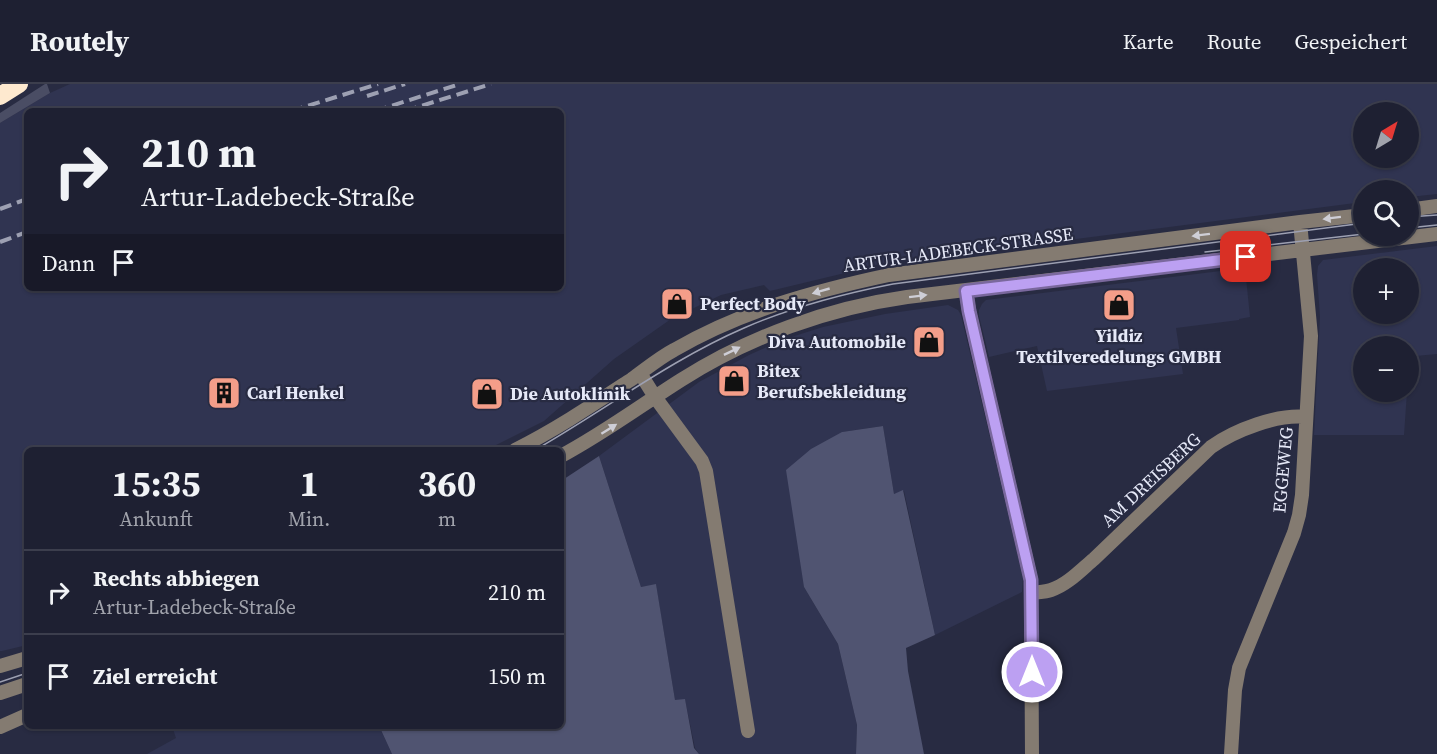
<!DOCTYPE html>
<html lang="de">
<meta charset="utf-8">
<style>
:root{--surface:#1e2032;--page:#26283a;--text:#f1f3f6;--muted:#a1a3ac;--line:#3c3e4d}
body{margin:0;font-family:"Source Serif 4",serif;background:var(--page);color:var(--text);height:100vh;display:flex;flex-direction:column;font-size:22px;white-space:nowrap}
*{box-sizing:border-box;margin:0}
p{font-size:20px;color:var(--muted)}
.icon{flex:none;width:33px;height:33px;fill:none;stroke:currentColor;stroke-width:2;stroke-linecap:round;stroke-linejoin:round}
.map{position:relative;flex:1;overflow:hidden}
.sheet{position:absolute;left:24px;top:363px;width:540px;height:282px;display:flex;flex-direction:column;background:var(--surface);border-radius:9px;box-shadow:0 2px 4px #0004,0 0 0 2px var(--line)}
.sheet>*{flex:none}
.hud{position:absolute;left:24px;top:24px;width:540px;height:183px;border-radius:9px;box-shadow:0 2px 4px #0004,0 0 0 2px var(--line);background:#1e2032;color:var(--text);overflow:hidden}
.needle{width:39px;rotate:38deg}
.fabs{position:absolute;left:1353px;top:18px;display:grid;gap:12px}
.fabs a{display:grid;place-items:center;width:66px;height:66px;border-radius:50%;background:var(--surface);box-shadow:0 2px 4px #0004,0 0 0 2px var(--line);font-size:30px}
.pin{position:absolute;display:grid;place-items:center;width:51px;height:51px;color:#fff;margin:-26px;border-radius:12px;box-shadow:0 3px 9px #0006}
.me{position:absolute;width:66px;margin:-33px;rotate:0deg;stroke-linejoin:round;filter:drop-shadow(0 0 4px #0008)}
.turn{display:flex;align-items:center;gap:21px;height:126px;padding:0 18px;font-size:27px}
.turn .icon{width:78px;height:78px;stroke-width:2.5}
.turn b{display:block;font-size:42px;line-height:51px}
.then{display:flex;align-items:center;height:57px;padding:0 18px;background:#0003;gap:12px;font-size:22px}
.eta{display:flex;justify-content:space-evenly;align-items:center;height:102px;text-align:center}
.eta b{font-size:36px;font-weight:700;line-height:42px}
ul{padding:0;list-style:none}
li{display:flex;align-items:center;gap:18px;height:84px;padding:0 18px;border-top:2px solid var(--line)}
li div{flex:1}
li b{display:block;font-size:22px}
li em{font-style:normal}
header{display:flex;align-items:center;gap:36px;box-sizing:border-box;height:84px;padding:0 30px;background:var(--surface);border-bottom:2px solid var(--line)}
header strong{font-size:28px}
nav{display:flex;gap:33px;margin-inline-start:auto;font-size:21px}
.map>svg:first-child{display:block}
</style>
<header>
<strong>Routely</strong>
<nav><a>Karte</a><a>Route</a><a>Gespeichert</a></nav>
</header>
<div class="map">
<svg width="1437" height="670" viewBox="0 0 1437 670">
<rect width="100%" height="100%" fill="#282b42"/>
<path fill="#303451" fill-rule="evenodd" d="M70,0H1437V110L1409,113L1408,106H1364L1363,118L859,183L849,188L770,207L764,201L721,211L671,235L614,275L544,337L486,366H27V561L2,567H0V39L50,9ZM27,27H561V204H27ZM1364,28H1408V74H1364Z
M1437,162V270L1415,272L1409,295L1408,262H1364V308H1407L1404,351H1314L1320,233L1317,191L1318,182L1323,176ZM1408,184V230H1364V184Z
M1245,184L1250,233L1239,235V236L1176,244L1183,290L1047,307L1037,262L989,273L979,232V226L982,220L986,216Z
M948,221L958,226L961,231L1023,493L1022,508L935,551L904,407L894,410L883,342L842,348L804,503L838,560L857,641L856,670H699L695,664L685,616H675L656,501L641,503L599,372L699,298L749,271L785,255L823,243L885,230Z
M172,642H390L381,646L392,670H147L176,654Z"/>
<path fill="#4a4d64" d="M45,0H47L50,9L0,39V29Z"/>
<path fill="#505471" d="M883,342L894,410L903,406L935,551L906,564L908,587L924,670H856L857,641L838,560L804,503L786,386L811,365L842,348Z
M599,372L641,503L656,500L675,616L685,615L694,664L699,670H392L381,646L390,642H561V397Z"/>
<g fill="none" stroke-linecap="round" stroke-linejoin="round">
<path stroke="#847b71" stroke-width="14" d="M1408,126L1437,122
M966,207L969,227L1031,496L1032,670
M640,289L655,313L702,377L706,387L748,647
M515,366C557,345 594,320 632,295C646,285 659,274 674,266C741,227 814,207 889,191L1300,138L1364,131
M561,372C604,349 640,322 681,296C749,253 828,224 907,213L1437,150
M1032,509C1038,508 1045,508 1051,506C1067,501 1081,486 1094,475L1211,363C1235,346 1277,330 1306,333
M0,582L27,574
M0,609L27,600
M0,643L27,631
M1231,670L1235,606L1239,584L1294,449L1299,431L1302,411L1311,252L1300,138"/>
<path stroke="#fee9cf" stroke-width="18" d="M0,12L19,0"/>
<path stroke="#9da0b2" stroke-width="1.5" d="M1408,133L1437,131
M1408,144L1437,141
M1205,168L1364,150
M535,366C605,326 670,276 744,244C792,223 842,210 893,200L1364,139
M0,598L27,589"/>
<path stroke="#9da0b2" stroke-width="4" stroke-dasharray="12 6" stroke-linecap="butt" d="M367,12L405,0
M291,27L378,0
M375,27L460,0
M405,27L491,0
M0,125L27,115
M0,158L27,148"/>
</g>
<defs><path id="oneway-solid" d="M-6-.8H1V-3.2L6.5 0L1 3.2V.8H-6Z" transform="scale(1.5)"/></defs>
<g fill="#ceced6">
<use href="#oneway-solid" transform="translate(1332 134) rotate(173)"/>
<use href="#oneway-solid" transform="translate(1201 151) rotate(173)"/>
<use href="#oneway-solid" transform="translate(821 207) rotate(164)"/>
<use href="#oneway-solid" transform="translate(918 212) rotate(-7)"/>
<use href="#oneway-solid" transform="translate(732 267) rotate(-26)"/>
<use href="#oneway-solid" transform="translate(609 345) rotate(-32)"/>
</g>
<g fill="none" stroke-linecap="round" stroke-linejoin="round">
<g stroke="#7a689d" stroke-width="15">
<path id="route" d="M1032,588L1031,496L969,227L966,207L1246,173"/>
</g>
<use href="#route" stroke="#bca0f2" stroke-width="10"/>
</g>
<defs>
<g id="shop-square" transform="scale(1.725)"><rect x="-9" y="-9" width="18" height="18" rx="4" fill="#f49e89" stroke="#282b42"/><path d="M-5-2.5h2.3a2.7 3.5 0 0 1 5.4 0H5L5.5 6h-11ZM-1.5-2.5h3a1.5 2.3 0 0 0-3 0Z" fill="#111"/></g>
<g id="building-square" transform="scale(1.725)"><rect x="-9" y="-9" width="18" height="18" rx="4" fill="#f49e89" stroke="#282b42"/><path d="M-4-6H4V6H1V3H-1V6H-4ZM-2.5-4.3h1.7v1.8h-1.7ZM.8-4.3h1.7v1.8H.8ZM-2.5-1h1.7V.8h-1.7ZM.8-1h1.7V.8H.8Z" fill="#111"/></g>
</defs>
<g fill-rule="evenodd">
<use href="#shop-square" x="677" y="220"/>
<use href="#shop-square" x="1119" y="221"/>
<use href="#shop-square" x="929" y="258"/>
<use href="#shop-square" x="734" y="297"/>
<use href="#building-square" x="224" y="309"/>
<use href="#shop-square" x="487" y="310"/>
</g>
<g text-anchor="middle" stroke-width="4.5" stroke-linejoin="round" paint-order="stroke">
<g font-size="18" fill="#e6e9f8" stroke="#282b42">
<text transform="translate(958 166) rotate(-8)" y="6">ARTUR-LADEBECK-STRASSE</text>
<text transform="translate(1283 386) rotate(-85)" y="6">EGGEWEG</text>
<text transform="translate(1151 396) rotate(-43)" y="6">AM DREISBERG</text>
</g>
<g font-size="18" font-weight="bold" fill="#e6e9f8" stroke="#282b42" text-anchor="start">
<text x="700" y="226">Perfect Body</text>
<text x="1119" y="258" text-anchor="middle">Yildiz<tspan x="1119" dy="21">Textilveredelungs GMBH</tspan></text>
<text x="906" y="264" text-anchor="end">Diva Automobile</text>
<text x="757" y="293">Bitex<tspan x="757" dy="21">Berufsbekleidung</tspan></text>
<text x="247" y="315">Carl Henkel</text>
<text x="510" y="316">Die Autoklinik</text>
</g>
</g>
</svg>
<div class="fabs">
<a><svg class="needle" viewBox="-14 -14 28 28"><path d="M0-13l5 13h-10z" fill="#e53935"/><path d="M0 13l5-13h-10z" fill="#a1a3ac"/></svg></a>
<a><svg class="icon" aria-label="search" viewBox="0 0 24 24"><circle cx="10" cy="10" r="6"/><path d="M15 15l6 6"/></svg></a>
<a>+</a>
<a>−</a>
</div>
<div class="pin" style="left:1246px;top:173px;background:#d93025"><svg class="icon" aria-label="arrive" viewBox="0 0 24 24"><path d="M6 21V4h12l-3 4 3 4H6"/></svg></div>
<svg class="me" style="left:1032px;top:588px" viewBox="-20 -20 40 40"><circle r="17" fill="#bca0f2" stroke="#fff" stroke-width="3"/><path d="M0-11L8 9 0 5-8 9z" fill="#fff"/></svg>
<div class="hud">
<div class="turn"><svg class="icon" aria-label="right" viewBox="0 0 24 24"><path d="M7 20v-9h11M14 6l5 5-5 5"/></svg><div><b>210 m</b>Artur-Ladebeck-Straße</div></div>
<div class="then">Dann<svg class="icon" aria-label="arrive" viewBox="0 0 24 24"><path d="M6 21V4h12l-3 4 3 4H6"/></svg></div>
</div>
<section class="sheet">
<div class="eta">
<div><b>15:35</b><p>Ankunft</p></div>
<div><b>1</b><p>Min.</p></div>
<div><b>360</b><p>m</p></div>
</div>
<ul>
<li><svg class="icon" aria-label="right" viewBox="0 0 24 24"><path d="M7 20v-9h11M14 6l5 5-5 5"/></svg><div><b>Rechts abbiegen</b><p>Artur-Ladebeck-Straße</p></div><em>210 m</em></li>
<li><svg class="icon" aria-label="arrive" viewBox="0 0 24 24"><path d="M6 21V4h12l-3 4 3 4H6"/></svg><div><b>Ziel erreicht</b></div><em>150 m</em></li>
</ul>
</section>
</div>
